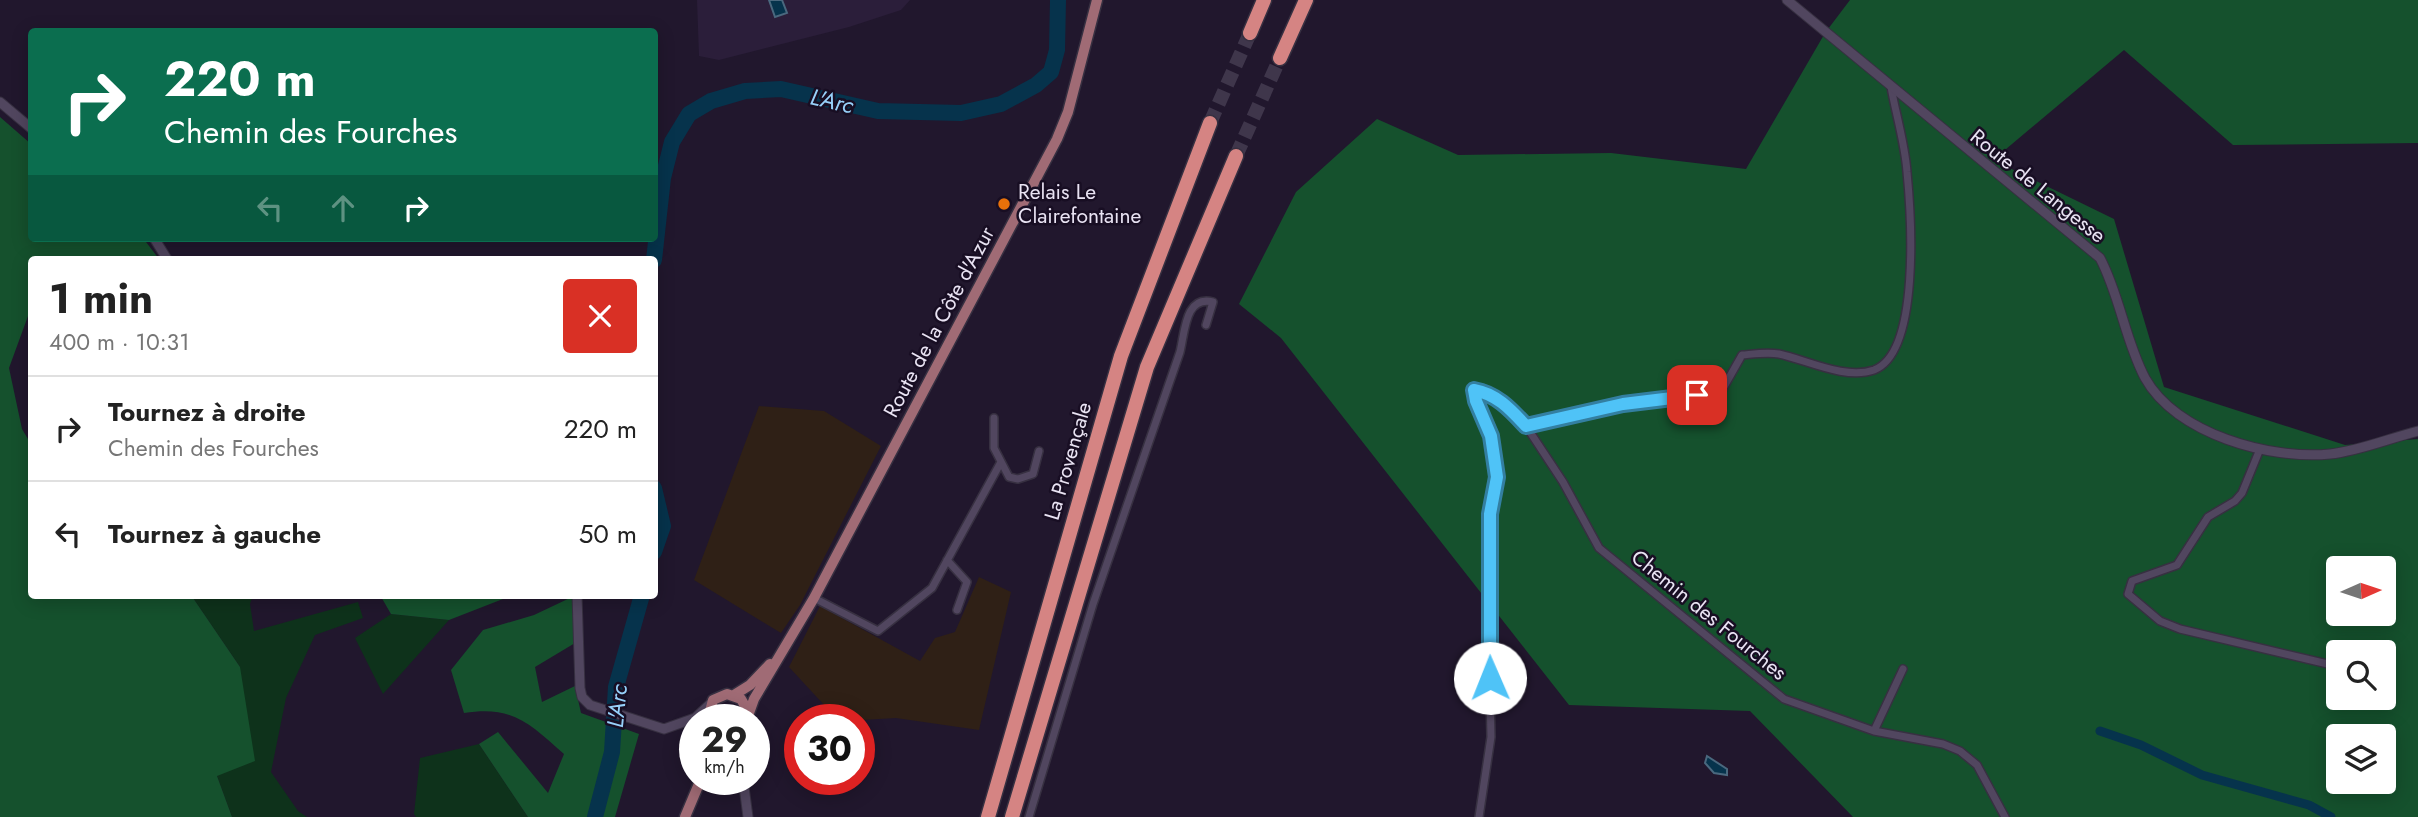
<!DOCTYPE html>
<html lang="fr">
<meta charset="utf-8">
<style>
:root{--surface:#fff;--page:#f6f6f6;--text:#222;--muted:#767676;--line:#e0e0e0}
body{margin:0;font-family:Jost,sans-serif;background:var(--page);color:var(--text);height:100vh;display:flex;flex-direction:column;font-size:26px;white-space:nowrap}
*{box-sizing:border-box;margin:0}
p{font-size:23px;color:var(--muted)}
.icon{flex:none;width:38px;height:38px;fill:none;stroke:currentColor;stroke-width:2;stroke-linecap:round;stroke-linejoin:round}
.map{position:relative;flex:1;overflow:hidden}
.side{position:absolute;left:28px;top:256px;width:630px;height:343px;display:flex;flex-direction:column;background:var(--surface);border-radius:7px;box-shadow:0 4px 18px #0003}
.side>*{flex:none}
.hud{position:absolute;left:28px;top:28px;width:630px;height:214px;border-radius:7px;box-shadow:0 4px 18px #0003;background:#0b6e4f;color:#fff;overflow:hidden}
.needle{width:46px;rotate:87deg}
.controls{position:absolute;left:2326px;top:556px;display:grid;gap:14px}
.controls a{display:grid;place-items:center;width:70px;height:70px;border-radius:7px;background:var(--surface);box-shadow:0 4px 18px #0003;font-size:35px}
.speed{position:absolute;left:679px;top:704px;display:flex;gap:14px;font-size:35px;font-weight:700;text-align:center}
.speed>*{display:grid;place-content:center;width:91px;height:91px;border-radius:50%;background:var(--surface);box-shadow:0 4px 18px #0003;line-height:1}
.speed small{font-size:18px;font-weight:400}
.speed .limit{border:10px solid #d22;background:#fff;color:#111}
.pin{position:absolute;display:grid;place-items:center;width:60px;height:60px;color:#fff;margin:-30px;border-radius:14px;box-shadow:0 4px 10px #0006}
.me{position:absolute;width:77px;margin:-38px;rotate:359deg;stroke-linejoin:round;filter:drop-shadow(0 0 5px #0008)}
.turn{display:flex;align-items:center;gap:24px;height:147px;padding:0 21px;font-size:32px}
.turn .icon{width:91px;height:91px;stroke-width:2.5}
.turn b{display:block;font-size:49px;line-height:60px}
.lanes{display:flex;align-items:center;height:66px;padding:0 21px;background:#0003;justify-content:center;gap:35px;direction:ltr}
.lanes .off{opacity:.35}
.round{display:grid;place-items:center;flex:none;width:74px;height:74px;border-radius:7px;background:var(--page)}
.head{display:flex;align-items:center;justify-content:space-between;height:119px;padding:0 21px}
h1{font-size:42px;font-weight:700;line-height:52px}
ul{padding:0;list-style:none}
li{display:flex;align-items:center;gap:21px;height:105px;padding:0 21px;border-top:2px solid var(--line)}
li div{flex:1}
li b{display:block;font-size:26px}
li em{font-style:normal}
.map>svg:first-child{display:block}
</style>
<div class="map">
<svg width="2418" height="817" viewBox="0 0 2418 817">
<rect width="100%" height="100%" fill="#21172d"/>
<path fill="#2b1e3a" d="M697,0H910L901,10L849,27L719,60L699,56Z"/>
<path fill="#2f2016" d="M759,406L824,411L881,446L800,605L781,633L694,580Z
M979,577L1011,592L979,730L896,718L862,720L825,706L789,667L820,606L920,661L935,638L955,632Z"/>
<path fill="#0e321b" d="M191,595H253L250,604L254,631L358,602L363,618L315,635L286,698L271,772L298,811L307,817H232L217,776L240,667Z
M391,614L449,620L383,694L355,638Z
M479,744L528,817H416L414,814L420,758Z"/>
<path fill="#15512d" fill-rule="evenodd" d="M1850,0H2418V143L2233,145L2124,50L1993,160L2114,219L2164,387L2345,445L2418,439V817H1853L1750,711L1569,705L1281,338L1239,304L1296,192L1377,119L1458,155L1611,153L1746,169L1825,33ZM2338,569H2384V614H2338ZM2338,653H2384V698H2338ZM2338,737H2384V782H2338Z
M0,117L31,144L32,238H143L159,259H32L31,315L28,316L9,368L22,429L31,444L32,595H191L240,667L255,761L217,776L232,817H0Z
M380,595H513L449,620L391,614Z
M572,597L575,643L535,667L542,702L575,686L581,713L639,734L615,817H528L479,744L498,732L548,793L564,754C530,724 513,705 464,713L451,670L483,630L534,615Z"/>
<path fill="#06334c" stroke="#4a687e" stroke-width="2" d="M769,0H782L787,13L775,17Z
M1707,756L1727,769V775L1714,773L1705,763Z"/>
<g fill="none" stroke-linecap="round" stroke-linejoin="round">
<path stroke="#06334c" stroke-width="9" d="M2100,731L2141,745L2202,775L2309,805L2331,817"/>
<path stroke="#06334c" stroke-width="16" d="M654,260L663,178L672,142L689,114L711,101L745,91L781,89L878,111L961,113L1001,104L1036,85L1051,72L1057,50L1058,0
M654,488L663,526L654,552
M595,817L612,752L616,687L642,595"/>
<path stroke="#3f364b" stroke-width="14" stroke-dasharray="14 7" stroke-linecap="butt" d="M1210,123L1250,33
M1236,156L1280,58"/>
<g stroke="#373041" stroke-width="10">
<path id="minor" d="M994,418V448L1009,477L1018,479L1033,474L1039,451
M1526,426L1623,404L1721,392L1742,355C1754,354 1767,352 1779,354C1807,360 1845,380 1874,370C1921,352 1911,213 1907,172C1905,144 1896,115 1891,87
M2260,449L2242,493L2235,501L2208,517L2177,565L2132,581L2128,594L2160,621L2180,629L2332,665
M947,560L967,582L957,610
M814,598L878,631L932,588L1001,462
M1874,731L1903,669
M1029,817L1093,604L1180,352C1185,332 1185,295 1213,302L1206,325
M1479,817L1491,737L1488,611L1490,514L1497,477L1491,436L1476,401L1474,390L1488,392L1509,407L1526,426L1563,482L1599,548L1784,699L1874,731L1943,744L1960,751L1977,765L2005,817"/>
</g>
<g stroke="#373041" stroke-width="11">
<path id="tertiary" d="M1787,0L2100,258C2120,296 2125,340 2145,378C2176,434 2270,460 2330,454C2359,451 2390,438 2418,431
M0,102L32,129
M154,238L167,259
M577,595L580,688L582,697L590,705L664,729L695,718L710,704
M743,779L748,817"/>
</g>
<g stroke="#373041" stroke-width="13">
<path id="primary" d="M734,695L750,685L770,664
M749,713L754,699L814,598L1057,139L1068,112L1097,0
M708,719L713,700L727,694L741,699L749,713
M685,817L701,779"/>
</g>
<g stroke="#373041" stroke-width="17">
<path id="motorway" d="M1250,33L1264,0
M1280,58L1306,0
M988,817L1121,356L1210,123
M1012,817L1147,367L1236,156"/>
</g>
<use href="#minor" stroke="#51465f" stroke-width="7"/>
<use href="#tertiary" stroke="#51465f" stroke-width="9"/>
<use href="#primary" stroke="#a06b75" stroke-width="10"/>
<use href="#motorway" stroke="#d58483" stroke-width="14"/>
</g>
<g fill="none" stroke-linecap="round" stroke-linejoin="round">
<g stroke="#337fa1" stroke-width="18">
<path id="route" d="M1490,678V514L1497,477L1491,436L1476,401L1474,390C1497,394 1511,410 1526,426L1623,404L1697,395"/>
</g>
<use href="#route" stroke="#4fc3f7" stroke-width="12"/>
</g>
<circle fill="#e8710a" stroke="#180e23" stroke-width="2.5" cx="1004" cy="204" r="7"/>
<g text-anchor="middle" stroke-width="5" stroke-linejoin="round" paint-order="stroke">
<g font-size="21" fill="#e9e3f3" stroke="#180e23">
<text transform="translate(2038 186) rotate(39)" y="7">Route de Langesse</text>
<text transform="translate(939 322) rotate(-62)" y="7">Route de la Côte d'Azur</text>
<text transform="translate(1068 461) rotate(-74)" y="7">La Provençale</text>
<text transform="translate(1709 615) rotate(39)" y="7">Chemin des Fourches</text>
</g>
<g font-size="21" fill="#e9e3f3" stroke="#180e23" text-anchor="start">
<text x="1018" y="199">Relais Le<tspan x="1018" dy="24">Clairefontaine</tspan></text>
</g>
<g font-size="23" font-style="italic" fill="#97d1fa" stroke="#180e23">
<text transform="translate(832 101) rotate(13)" y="8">L'Arc</text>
<text transform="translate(617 706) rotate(-84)" y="8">L'Arc</text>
</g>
</g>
</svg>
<div class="controls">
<a><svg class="needle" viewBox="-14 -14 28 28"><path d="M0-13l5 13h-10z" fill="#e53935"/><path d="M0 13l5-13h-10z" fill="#767676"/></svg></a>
<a><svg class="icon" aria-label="search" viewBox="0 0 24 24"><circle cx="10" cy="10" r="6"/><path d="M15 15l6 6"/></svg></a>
<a><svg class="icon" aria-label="layers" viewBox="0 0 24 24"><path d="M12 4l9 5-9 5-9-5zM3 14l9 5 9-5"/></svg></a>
</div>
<div class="speed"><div>29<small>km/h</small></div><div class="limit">30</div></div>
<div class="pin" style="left:1697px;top:395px;background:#d93025"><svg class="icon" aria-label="arrive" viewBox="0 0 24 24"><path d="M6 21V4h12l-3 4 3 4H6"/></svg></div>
<svg class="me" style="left:1490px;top:678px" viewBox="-20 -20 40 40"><circle r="19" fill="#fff"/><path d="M0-13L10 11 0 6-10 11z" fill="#4fc3f7"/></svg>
<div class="hud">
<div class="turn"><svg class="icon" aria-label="right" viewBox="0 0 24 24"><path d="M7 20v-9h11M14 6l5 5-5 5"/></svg><div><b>220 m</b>Chemin des Fourches</div></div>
<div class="lanes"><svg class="icon off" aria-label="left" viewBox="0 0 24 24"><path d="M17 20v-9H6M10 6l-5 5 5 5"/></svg><svg class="icon off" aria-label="ahead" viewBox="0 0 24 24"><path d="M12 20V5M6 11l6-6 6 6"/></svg><svg class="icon" aria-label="right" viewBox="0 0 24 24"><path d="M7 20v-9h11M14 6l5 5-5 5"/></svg></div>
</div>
<section class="side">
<div class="head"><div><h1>1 min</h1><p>400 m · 10:31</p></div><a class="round" style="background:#d93025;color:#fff"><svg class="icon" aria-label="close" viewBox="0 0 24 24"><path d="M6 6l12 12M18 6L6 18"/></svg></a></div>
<ul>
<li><svg class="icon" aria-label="right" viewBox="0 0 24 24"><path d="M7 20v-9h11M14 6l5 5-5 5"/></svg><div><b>Tournez à droite</b><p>Chemin des Fourches</p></div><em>220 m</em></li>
<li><svg class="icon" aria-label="left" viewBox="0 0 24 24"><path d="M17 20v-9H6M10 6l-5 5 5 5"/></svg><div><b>Tournez à gauche</b></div><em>50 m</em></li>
</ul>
</section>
</div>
